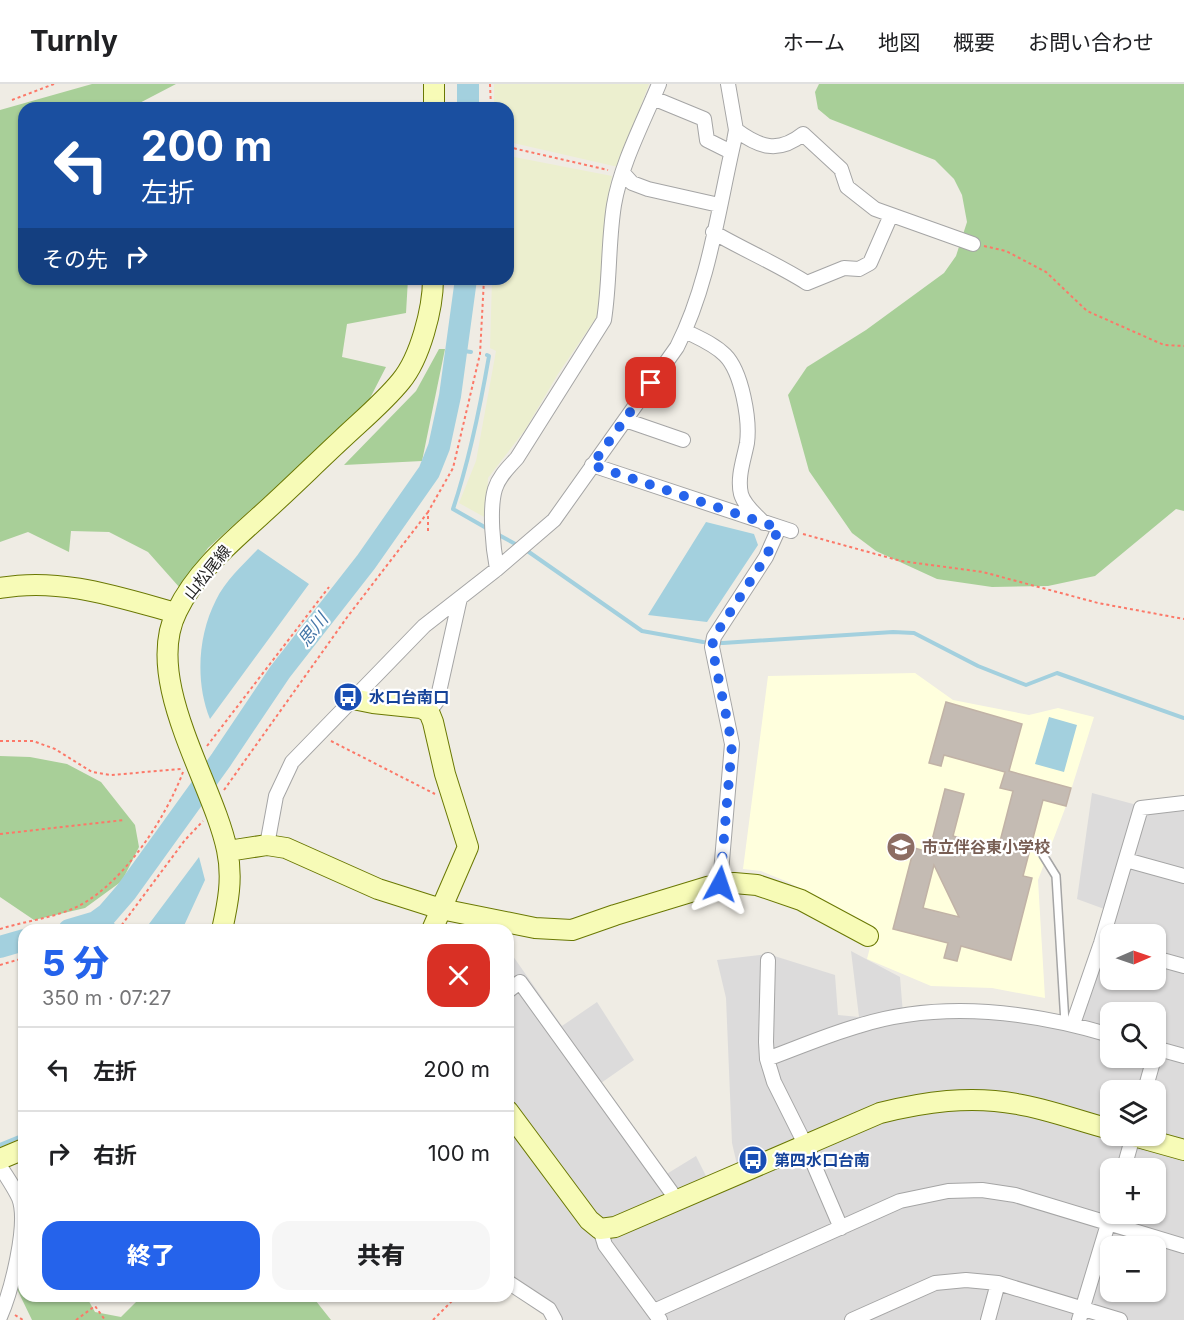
<!DOCTYPE html>
<html lang="ja">
<meta charset="utf-8">
<style>
:root{--surface:#fff;--page:#f6f6f6;--text:#202124;--muted:#757577;--line:#e0e0e0;--accent:#2563eb}
body{margin:0;font-family:Inter,"Noto Sans JP",sans-serif;background:var(--page);color:var(--text);height:100vh;display:flex;flex-direction:column;font-size:22px;white-space:nowrap}
*{box-sizing:border-box;margin:0}
p{font-size:20px;color:var(--muted)}
.icon{flex:none;width:33px;height:33px;fill:none;stroke:currentColor;stroke-width:2;stroke-linecap:round;stroke-linejoin:round}
.map{position:relative;flex:1;overflow:hidden}
.side{position:absolute;left:18px;top:840px;width:496px;height:378px;display:flex;flex-direction:column;background:var(--surface);border-radius:18px;box-shadow:0 2px 4px #0004}
.side>*{flex:none}
.banner{position:absolute;left:18px;top:18px;width:496px;height:183px;border-radius:18px;box-shadow:0 2px 4px #0004;background:#1a4fa0;color:#fff;overflow:hidden}
.needle{width:39px;rotate:88deg}
.controls{position:absolute;left:1100px;top:840px;display:grid;gap:12px}
.controls a{display:grid;place-items:center;width:66px;height:66px;border-radius:12px;background:var(--surface);box-shadow:0 2px 4px #0004;font-size:30px}
.pin{position:absolute;display:grid;place-items:center;width:51px;height:51px;color:#fff;margin:-26px;border-radius:12px;box-shadow:0 3px 9px #0006}
.me{position:absolute;width:66px;margin:-33px;rotate:5deg;stroke-linejoin:round;filter:drop-shadow(0 0 4px #0008)}
.turn{display:flex;align-items:center;gap:21px;height:126px;padding:0 24px;font-size:27px}
.turn .icon{width:78px;height:78px;stroke-width:2.5}
.turn b{display:block;font-size:42px;line-height:51px}
.then{display:flex;align-items:center;height:57px;padding:0 24px;background:#0003;gap:12px;font-size:22px}
.round{display:grid;place-items:center;flex:none;width:63px;height:63px;border-radius:18px;background:var(--page)}
.head{display:flex;align-items:center;justify-content:space-between;height:102px;padding:0 24px}
h1{font-size:36px;font-weight:800;line-height:45px;color:var(--accent)}
.cta{display:flex;gap:12px;margin-top:auto;padding:12px 24px}
.cta a{flex:1;height:69px;border-radius:18px;background:var(--accent);color:#fff;font-size:24px;font-weight:800;line-height:69px;text-align:center}
.cta a+a{background:var(--page);color:var(--text)}
ul{padding:0;list-style:none}
li{display:flex;align-items:center;gap:18px;height:84px;padding:0 24px;border-top:2px solid var(--line)}
li div{flex:1}
li b{display:block;font-size:22px}
li em{font-style:normal}
header{display:flex;align-items:center;gap:36px;box-sizing:border-box;height:84px;padding:0 30px;background:var(--surface);border-bottom:2px solid var(--line)}
header strong{font-size:28px}
nav{display:flex;gap:33px;margin-inline-start:auto;font-size:21px}
.map>svg:first-child{display:block}
</style>
<header>
<strong>Turnly</strong>
<nav><a>ホーム</a><a>地図</a><a>概要</a><a>お問い合わせ</a></nav>
</header>
<div class="map">
<svg width="1184" height="1236" viewBox="0 0 1184 1236">
<rect width="100%" height="100%" fill="#efece4"/>
<path fill="#dcdbdb" fill-rule="evenodd" d="M1092,709L1137,721L1184,717V1236H561L552,1218L509,1189L508,865L562,942L597,918L634,976L601,999L665,1091L696,1072L708,1096L738,1085L732,1059L726,914L717,876L768,870L835,891L838,931L859,933L851,867L900,893L903,930L1071,936L1107,826L1077,815ZM1110,850H1155V896H1110ZM1110,928H1155V974H1110ZM1110,1006H1155V1052H1110ZM1110,1084H1155V1130H1110ZM1110,1162H1155V1208H1110Z"/>
<path fill="#ffd" d="M915,589L953,616L1029,631L1058,624L1094,633L1066,722L1038,796L1045,914L992,904L931,902L867,875L875,844L788,798L761,787L743,785L768,592Z"/>
<path fill="#ecefcf" d="M494,0H649L618,83L509,58L508,24H494Z
M509,72L612,92L607,121L598,231L558,290L525,346L488,394L486,434L459,419L476,377L496,267L490,264L492,195H508Z"/>
<path fill="#a8cf98" d="M92,0H176L130,24H24V195H408L406,229L347,240L342,273L386,283L366,322L208,464L180,504L148,468L109,448L71,447L69,468L28,448L0,458V26Z
M819,0H1184V427L1176,425L1095,492L1048,502L992,503L937,495L876,467L852,449L809,387L788,311L807,283L866,246L944,189L956,172L967,138L962,111L954,95L935,76L830,35L818,25L815,8Z
M439,265H445L422,377L344,381L416,307Z
M0,672L30,673L67,680L101,698L135,741L139,763L122,797L85,824L34,836L0,813Z
M24,1174V1212H86L95,1228L121,1233L142,1212H312L331,1236H32L16,1203Z"/>
<path fill="#a3d0de" d="M706,438L754,450L758,461L707,538L648,531Z
M258,465L309,500L210,635C195,598 198,551 216,516C225,497 244,480 258,465Z
M1049,633L1077,641L1064,688L1035,680Z
M199,773L205,796L182,846H149L146,844Z"/>
<g fill="none" stroke-linecap="round" stroke-linejoin="round">
<path stroke="#a3d0de" stroke-width="4" d="M457,266L471,268
M487,271L489,272C480,324 470,374 453,425L488,445
M497,450L519,462
M526,466L642,547L703,558L723,559L893,548L914,549L978,582L1026,601L1057,589L1184,634
M107,830L114,843
M0,1061L24,1051"/>
<path stroke="#a3d0de" stroke-width="22" d="M468,0V24
M69,846L96,838L107,830L126,808L221,676L280,588L366,478L429,388L439,363L450,312L466,195
M0,863L24,856"/>
</g>
<path fill="#c4bbb3" stroke="#c1b2a6" stroke-width="1.5" fill-rule="evenodd" d="M946,618L1022,640L1009,687L1071,704L1066,722L1043,716L1023,792L1032,794L1011,876L961,862L957,877L944,874L948,859L893,845L914,764L929,768L945,705L964,710L953,752L998,765L1013,707L1000,704L1005,688L944,671L941,682L929,679ZM934,781L959,833L923,824Z"/>
<g fill="none" stroke-linecap="round" stroke-linejoin="round">
<g stroke="#a5a5a5" stroke-width="10">
<path id="lane" d="M1043,771L1056,792L1065,939"/>
</g>
<g stroke="#a5a5a5" stroke-width="16">
<path id="street" d="M653,14L704,35L707,56L731,68
M736,46C759,63 778,70 803,50L841,85L847,103L875,125L973,160
M623,89L632,99L648,105L719,121
M713,148C744,166 777,180 807,199L844,184L859,185L870,179L891,131
M685,247C699,254 714,260 725,271C742,288 750,336 747,359C744,375 737,393 741,410C744,421 756,431 764,439
M625,336L683,356
M592,381L791,447
M497,485C493,464 489,425 495,405C499,392 509,383 517,374L604,236C610,198 608,159 614,121C621,80 643,39 659,0
M429,628L437,617L460,514
M267,761L276,712L292,678L424,542L497,485L554,436L677,263C709,200 718,126 734,57L736,46L728,0
M1126,776L1184,792
M720,800L732,660L712,563L714,553L766,473L779,444
M1155,874L1184,882
M768,876L766,958L767,975L774,998L805,1060L841,1144
M508,907L520,898L677,1116
M1073,940L1101,859L1141,724L1184,719
M1155,964L1184,972
M767,975C797,964 827,951 858,942C940,916 1029,927 1110,951
M1145,1006L1154,974
M0,1082C6,1092 14,1103 19,1114C29,1140 11,1208 0,1233
M1124,1084L1133,1052
M600,1145L605,1161L660,1236
M508,1198L549,1225L555,1236
M654,1227L900,1117L948,1107L982,1106L1015,1111L1184,1162
M852,1236L935,1199L966,1196L998,1199L1120,1236
M988,1236L998,1199
M1079,1236L1111,1130"/>
</g>
<g stroke="#6a7803" stroke-width="22">
<path id="secondary" d="M434,24V0
M0,504C60,493 118,513 176,529
M353,615L373,619L421,624L429,628L433,638L445,690L468,763L432,846
M228,767L267,761L286,764L378,805L441,825L535,844L572,846L615,831L707,803L734,799L757,801L801,816L868,852
M222,846C228,819 233,794 227,766C213,698 142,596 177,527C196,488 228,461 260,432C288,407 315,380 342,355C362,336 384,318 401,297C420,274 433,225 433,195
M508,1027L589,1136L600,1145L615,1143L880,1029C924,1018 970,1011 1017,1020C1048,1025 1079,1037 1110,1045
M1134,1052L1184,1066
M0,1075L24,1065"/>
</g>
<path stroke="#fc7868" stroke-width="2" stroke-dasharray="3 3" stroke-linecap="butt" d="M490,0L491,24
M12,16L54,0
M508,63L608,86
M984,162L1006,167L1046,188L1087,227L1164,261L1184,262
M428,447V428L453,384L480,270L484,195
M803,450L901,477L983,488L1098,519L1184,535
M0,657H33L55,665L92,688L111,691L181,685
M331,657L435,710
M207,662L329,503
M224,706L348,532L428,428
M0,750L124,736
M0,845C22,838 46,835 67,827C118,809 165,736 183,688
M118,846L185,756L203,737
M0,881L24,874
M15,1231L23,1236
M76,1236L95,1222L105,1236
M433,1236L457,1212"/>
<use href="#lane" stroke="#fff" stroke-width="7"/>
<use href="#street" stroke="#fff" stroke-width="14"/>
<use href="#secondary" stroke="#f7fbb7" stroke-width="20"/>
</g>
<g fill="none" stroke-linecap="round" stroke-linejoin="round">
<path stroke="#2563eb" stroke-width="10" stroke-dasharray="0 18" d="M651,299L592,381L779,444L766,473L714,553L712,563L732,660L720,800"/>
</g>
<defs>
<g id="bus-disc" transform="scale(1.5)"><circle r="9.5" fill="#1a4fb4" stroke="#fff"/><path d="M-5-6H5V4H4V6H2V4H-2V6H-4V4H-5ZM-3.5-4V0h7V-4ZM-3.5 1.2v1.5H-2V1.2ZM2 1.2v1.5H3.5V1.2Z" fill="#fff"/></g>
<g id="school-disc" transform="scale(1.5)"><circle r="9.5" fill="#8d6e63" stroke="#fff"/><path d="M0-5L7-2L0 1L-7-2ZM-4 1L0 2.5L4 1V4Q0 6-4 4Z" fill="#fff"/></g>
</defs>
<g fill-rule="evenodd">
<use href="#bus-disc" x="348" y="613"/>
<use href="#school-disc" x="901" y="763"/>
<use href="#bus-disc" x="753" y="1076"/>
</g>
<g text-anchor="middle" stroke-width="4.5" stroke-linejoin="round" paint-order="stroke">
<g font-size="16" fill="#1e1e1e" stroke="#fff">
<text transform="translate(207 488) rotate(-51)" y="6">山松尾線</text>
</g>
<g font-size="16" font-weight="bold" fill="#164399" stroke="#fff" text-anchor="start">
<text x="369" y="619">水口台南口</text>
<text x="774" y="1082">第四水口台南</text>
</g>
<g font-size="16" font-weight="bold" fill="#785e54" stroke="#fff" text-anchor="start">
<text x="922" y="769">市立伴谷東小学校</text>
</g>
<g font-size="18" font-style="italic" fill="#4677a8" stroke="#fff">
<text transform="translate(313 546) rotate(-52)" y="6">思川</text>
</g>
</g>
</svg>
<div class="controls">
<a><svg class="needle" viewBox="-14 -14 28 28"><path d="M0-13l5 13h-10z" fill="#e53935"/><path d="M0 13l5-13h-10z" fill="#757577"/></svg></a>
<a><svg class="icon" aria-label="search" viewBox="0 0 24 24"><circle cx="10" cy="10" r="6"/><path d="M15 15l6 6"/></svg></a>
<a><svg class="icon" aria-label="layers" viewBox="0 0 24 24"><path d="M12 4l9 5-9 5-9-5zM3 14l9 5 9-5"/></svg></a>
<a>+</a>
<a>−</a>
</div>
<div class="pin" style="left:651px;top:299px;background:#d93025"><svg class="icon" aria-label="arrive" viewBox="0 0 24 24"><path d="M6 21V4h12l-3 4 3 4H6"/></svg></div>
<svg class="me" style="left:720px;top:800px" viewBox="-20 -20 40 40"><path d="M0-17L14 15 0 8-14 15z" fill="#2563eb" stroke="#fff" stroke-width="4"/></svg>
<div class="banner">
<div class="turn"><svg class="icon" aria-label="left" viewBox="0 0 24 24"><path d="M17 20v-9H6M10 6l-5 5 5 5"/></svg><div><b>200 m</b>左折</div></div>
<div class="then">その先<svg class="icon" aria-label="right" viewBox="0 0 24 24"><path d="M7 20v-9h11M14 6l5 5-5 5"/></svg></div>
</div>
<section class="side">
<div class="head"><div><h1>5 分</h1><p>350 m · 07:27</p></div><a class="round" style="background:#d93025;color:#fff"><svg class="icon" aria-label="close" viewBox="0 0 24 24"><path d="M6 6l12 12M18 6L6 18"/></svg></a></div>
<ul>
<li><svg class="icon" aria-label="left" viewBox="0 0 24 24"><path d="M17 20v-9H6M10 6l-5 5 5 5"/></svg><div><b>左折</b></div><em>200 m</em></li>
<li><svg class="icon" aria-label="right" viewBox="0 0 24 24"><path d="M7 20v-9h11M14 6l5 5-5 5"/></svg><div><b>右折</b></div><em>100 m</em></li>
</ul>
<div class="cta"><a>終了</a><a>共有</a></div>
</section>
</div>
